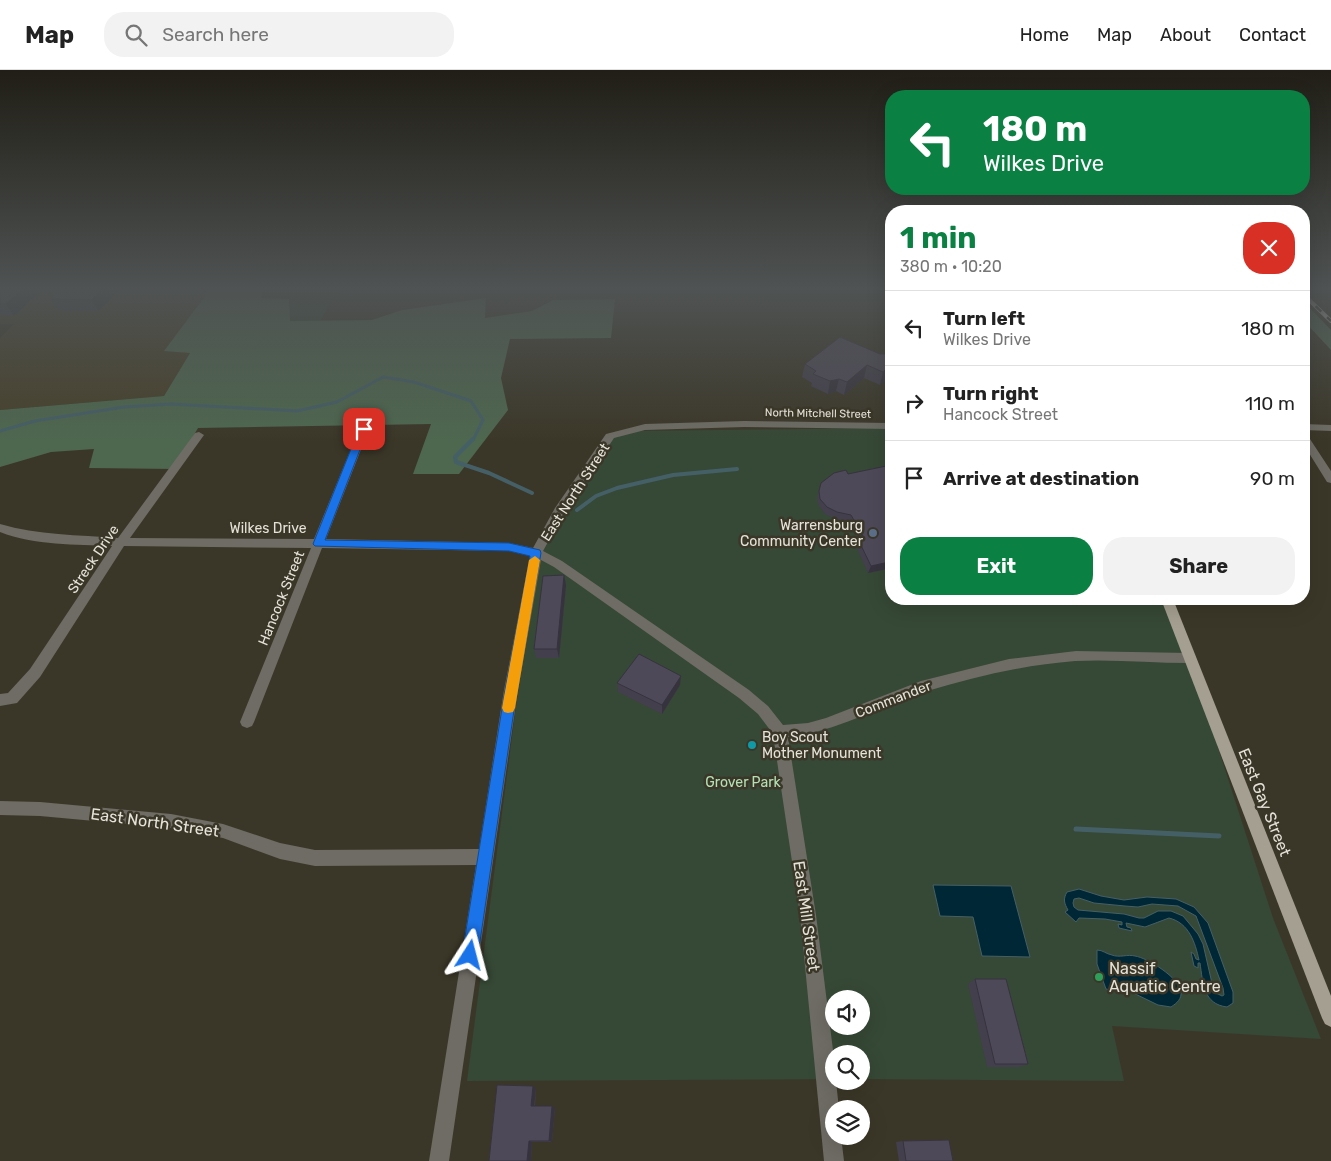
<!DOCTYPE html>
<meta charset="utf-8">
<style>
:root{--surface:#fff;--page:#f2f2f2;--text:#222;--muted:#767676;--line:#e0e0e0;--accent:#0b8043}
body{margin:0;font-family:Rubik,sans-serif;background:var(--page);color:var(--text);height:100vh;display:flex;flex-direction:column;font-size:19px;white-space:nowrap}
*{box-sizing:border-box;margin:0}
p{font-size:16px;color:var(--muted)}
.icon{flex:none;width:28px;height:28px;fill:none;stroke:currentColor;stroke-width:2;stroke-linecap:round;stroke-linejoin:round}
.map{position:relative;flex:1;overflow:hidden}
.panel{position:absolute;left:885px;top:135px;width:425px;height:400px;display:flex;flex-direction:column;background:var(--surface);border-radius:20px;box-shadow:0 5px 20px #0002}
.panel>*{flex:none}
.banner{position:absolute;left:885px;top:20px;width:425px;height:105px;border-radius:20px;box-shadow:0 5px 20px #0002;background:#0b8043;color:#fff;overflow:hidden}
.fabs{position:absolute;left:825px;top:920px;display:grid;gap:10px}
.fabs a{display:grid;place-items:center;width:45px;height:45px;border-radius:50%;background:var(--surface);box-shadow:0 5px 20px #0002;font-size:25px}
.pin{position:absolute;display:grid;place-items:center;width:42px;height:42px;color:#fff;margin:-21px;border-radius:10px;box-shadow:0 2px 8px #0006}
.me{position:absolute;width:55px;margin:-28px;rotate:9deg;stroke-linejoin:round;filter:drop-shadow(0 0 4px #0008)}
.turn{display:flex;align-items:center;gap:18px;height:105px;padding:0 15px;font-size:22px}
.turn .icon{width:65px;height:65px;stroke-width:2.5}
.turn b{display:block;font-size:35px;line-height:42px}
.round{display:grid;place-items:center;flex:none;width:52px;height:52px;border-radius:20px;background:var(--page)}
.head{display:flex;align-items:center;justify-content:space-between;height:85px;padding:0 15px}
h1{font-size:30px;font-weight:700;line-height:38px;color:var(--accent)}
.cta{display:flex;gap:10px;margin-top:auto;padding:10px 15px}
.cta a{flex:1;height:58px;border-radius:20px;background:var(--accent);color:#fff;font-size:20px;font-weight:700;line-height:58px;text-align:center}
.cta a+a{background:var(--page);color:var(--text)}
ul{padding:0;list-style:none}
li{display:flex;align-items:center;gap:15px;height:75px;padding:0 15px;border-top:1px solid var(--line)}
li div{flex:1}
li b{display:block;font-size:19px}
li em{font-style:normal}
header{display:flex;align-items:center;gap:30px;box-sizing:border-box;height:70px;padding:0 25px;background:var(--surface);border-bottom:1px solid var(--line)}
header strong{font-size:24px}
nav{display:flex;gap:28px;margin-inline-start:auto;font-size:18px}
.search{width:350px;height:45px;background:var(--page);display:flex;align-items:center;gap:12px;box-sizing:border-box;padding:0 18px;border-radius:20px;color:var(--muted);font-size:19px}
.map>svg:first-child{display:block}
</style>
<header>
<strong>Map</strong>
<div class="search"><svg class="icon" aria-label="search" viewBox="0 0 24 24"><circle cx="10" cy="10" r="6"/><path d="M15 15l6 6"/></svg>Search here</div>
<nav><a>Home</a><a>Map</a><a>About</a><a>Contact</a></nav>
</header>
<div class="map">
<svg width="1331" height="1091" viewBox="0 0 1331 1091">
<rect width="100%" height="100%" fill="#3b3728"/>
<path fill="#47402a" d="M0,218H211L165,280L190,283L164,326L0,340V268L14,254H0Z"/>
<path fill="#364836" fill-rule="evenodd" d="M263,218H340L320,251H289L261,228Z
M891,358V529H1167L1189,588L1273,848L1321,969L1112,956L1124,1011L861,1009V984H834V1009L467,1011L536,483L610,366L627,361ZM834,929H861V956H834Z"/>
<path fill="#4e674f" d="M211,218H263L261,228L289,229L290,251L372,250L402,240L486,228L485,248L532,241L553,230L615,229L611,268L510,269L501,308L508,340L459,404H413L431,354L198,358L174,399L89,398L94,379L51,382L0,397V340L164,326L190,283L164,281Z
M1304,232L1331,260V280L1304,251Z"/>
<path fill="#002735" stroke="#455f66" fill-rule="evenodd" d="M933,815L1011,816L1030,887L982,886L973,847L940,846Z
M1079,819L1101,826L1124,830L1147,827L1176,829L1194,837L1208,853L1233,922V933L1227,937C1203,934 1203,913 1200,893H1198V898L1194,896L1191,882L1194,884L1196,889L1199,890C1195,872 1189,853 1169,848L1145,857L1126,853L1127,857L1131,858L1132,861L1119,858L1118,854L1122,855V852L1105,849L1079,848L1076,852L1065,842L1068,840C1064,833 1063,829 1067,822ZM1079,828L1094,833L1125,836L1138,837L1152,834L1178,836L1196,846L1223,918L1224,925L1222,926L1214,922L1203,874L1198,864L1183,846L1171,841H1158L1144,848H1139L1124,844L1078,840L1074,837L1073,833L1074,829Z
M1097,880C1103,880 1106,884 1112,885C1119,888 1128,884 1135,886C1148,888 1179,908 1181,921C1182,929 1177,933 1171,937L1158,935L1119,916L1110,920L1106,919L1097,894Z"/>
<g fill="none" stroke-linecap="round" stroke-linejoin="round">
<path stroke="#455f66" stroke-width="3" d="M0,361L35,351L124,337L171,334L297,341L337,332L383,307L414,312L471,331L483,350L473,370"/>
<path stroke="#455f66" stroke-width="4" d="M473,369L455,387L456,392L489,403L532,423
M577,440L596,426L617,418L673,405L737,399"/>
<path stroke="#455f66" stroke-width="5" d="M1076,759L1219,766"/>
<path fill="#6e6c64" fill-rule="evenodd" d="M744,351L891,353V359L744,357L645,360L614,368L564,443L543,481L562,491L749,620L768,636L783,655L808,653L826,648L921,611L1009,589L1076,581L1189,583L1194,584L1196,588L1194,592L1189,593C1152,593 1113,589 1075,591C1024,595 973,607 924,622C878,636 837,662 788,667L816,845L834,988V1011H836L839,1039H834V1066H841L844,1091H824L800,845L773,664L758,644L739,628L554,497L541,490L518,620L449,1091H429L476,795L315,796L280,789L223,768L171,758L40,746L0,745V731L40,732L171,744L223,754L280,773L315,780L479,779L504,620L530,486L509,481L322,478L254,652L252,656L247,658L242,656L240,652L311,478L124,476L40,607L17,633L0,636V624L8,623L30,599L112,476C76,474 35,476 0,462V454C38,465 78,465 118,468L195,363L199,362L204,365L130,468L314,469L359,359L364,356L369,359L326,469L509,473L533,478L555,438L606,364L645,354Z
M1304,354L1331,355V361L1304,360Z
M1304,365L1308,366L1331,401V413L1327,412L1304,375Z"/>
<path fill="#a49f90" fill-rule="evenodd" d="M1161,529H1173L1331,926V957L1325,954L1322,948Z"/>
<g stroke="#c7c3b9" stroke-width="4">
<path id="rail" d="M1304,225L1331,251"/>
</g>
<use href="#rail" stroke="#3b3728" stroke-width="2.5" stroke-dasharray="8" stroke-linecap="butt"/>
</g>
<path fill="#433f4c" d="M62,218H121L99,241L58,240L50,229Z
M0,219L14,246L0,245Z
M880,284H891V307V305L880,315L864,308L844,325L836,321L828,324L811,316L812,313L802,307L805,294Z
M891,395V507L887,499L868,503L855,474L858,467L849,452L835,449L825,444L819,436L817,428L821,413L848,404Z
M564,505L566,515L559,588H536L534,579Z
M617,613L680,615L662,644L618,622Z
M975,909L1028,994L1019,997H987L968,914Z
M536,1018L535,1036L555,1038L552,1072H532L531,1091H489Z
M903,1071L953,1091H899L896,1072Z"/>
<path fill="#37333e" d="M24,218H44L14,246L6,234Z
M103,218H121L99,241L91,230Z
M867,295L864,308L844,325L847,312Z
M891,295V305L880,315L883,302Z
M839,309L836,321L828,324L830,311Z
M889,492L887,499L868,503L871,496Z
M564,505L566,515L559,588L557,579Z
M681,606L680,615L662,644V635Z
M533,1016L536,1018L534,1038L531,1036Z
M552,1036L555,1038L552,1072L549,1071Z
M529,1071L532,1072L531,1091H527Z"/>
<path fill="#4e4958" stroke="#37333e" d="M1,218H24L6,234H0V219Z
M62,218H103L91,230L50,229Z
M840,267L880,284H891V295L883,302L867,295L847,312L839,309L830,311L813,304L816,301L805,294Z
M891,395V496L889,492L871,496L857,467L863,466L851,445L837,442L827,437L820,429L819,421L821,413L834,403L846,400L848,404Z
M564,505L557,579H534L543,506Z
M639,584L681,606L662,635L617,613Z
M975,909H1006L1028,994H995Z
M497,1015L533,1016L531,1036H552L549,1071H529L527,1091H489Z
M949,1070L953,1091H906L903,1071Z"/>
<linearGradient id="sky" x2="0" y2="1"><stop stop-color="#201e16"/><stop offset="0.59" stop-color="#4f5353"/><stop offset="1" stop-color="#4f5353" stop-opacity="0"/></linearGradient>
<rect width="1331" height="371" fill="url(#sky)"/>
<path fill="#1a73e8" stroke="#114b97" d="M364,356L368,359L325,470L509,473L540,480L541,483L517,620L478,885L476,891L470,893L465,891L462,885L505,620L530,486L509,481L315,476L313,474L359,359Z"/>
<path fill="#f59e0b" d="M535,486L540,490L515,638L513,642L508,643L504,642L502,638L529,490Z"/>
<circle fill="#5c6f8a" stroke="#3b3728" stroke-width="2" cx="873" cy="463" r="5"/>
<circle fill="#0f9aa8" stroke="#3b3728" stroke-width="2" cx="752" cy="675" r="5"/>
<circle fill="#2e9e5b" stroke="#3b3728" stroke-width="2" cx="1099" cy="907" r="5"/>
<g text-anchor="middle" stroke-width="5" stroke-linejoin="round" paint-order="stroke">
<g font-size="11" fill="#e5e2d8" stroke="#3b3728">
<text transform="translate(818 343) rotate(1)" y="4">North Mitchell Street</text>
</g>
<g font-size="14" fill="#e5e2d8" stroke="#3b3728">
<text transform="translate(575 422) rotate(-57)" y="5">East North Street</text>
<text x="268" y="463">Wilkes Drive</text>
<text transform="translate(93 489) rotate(-56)" y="5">Streck Drive</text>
<text transform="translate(281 528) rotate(-68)" y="5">Hancock Street</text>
<text transform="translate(893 629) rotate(-21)" y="5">Commander</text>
</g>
<g font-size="14" fill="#e5e2d8" stroke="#3b3728" text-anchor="end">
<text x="863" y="460">Warrensburg<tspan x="863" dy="16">Community Center</tspan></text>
<text x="762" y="672" text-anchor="start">Boy Scout<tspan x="762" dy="16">Mother Monument</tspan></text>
</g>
<g font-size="14" fill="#b3e1b4" stroke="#3b3728">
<text x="743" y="717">Grover Park</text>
</g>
<g font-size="16" fill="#e5e2d8" stroke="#3b3728">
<text transform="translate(1265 732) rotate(68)" y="6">East Gay Street</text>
<text transform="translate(155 752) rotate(8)" y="6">East North Street</text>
<text transform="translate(807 846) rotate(82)" y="6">East Mill Street</text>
</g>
<g font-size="16" fill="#e5e2d8" stroke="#3b3728" text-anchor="start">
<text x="1109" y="904">Nassif<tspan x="1109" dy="18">Aquatic Centre</tspan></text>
</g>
</g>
</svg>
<div class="fabs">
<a><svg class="icon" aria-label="sound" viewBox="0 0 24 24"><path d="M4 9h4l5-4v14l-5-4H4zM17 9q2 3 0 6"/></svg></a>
<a><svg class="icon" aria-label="search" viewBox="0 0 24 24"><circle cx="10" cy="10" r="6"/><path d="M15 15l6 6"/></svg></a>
<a><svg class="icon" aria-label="layers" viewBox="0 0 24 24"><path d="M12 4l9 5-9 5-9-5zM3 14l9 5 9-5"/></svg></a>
</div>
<div class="pin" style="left:364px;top:359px;background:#d93025"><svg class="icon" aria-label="arrive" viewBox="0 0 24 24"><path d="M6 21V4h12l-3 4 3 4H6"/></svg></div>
<svg class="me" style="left:470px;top:885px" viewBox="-20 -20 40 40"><path d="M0-17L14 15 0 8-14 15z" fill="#1a73e8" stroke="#fff" stroke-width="4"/></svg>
<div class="banner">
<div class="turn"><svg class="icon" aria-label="left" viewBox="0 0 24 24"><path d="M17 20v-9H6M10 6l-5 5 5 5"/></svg><div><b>180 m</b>Wilkes Drive</div></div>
</div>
<section class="panel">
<div class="head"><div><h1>1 min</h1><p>380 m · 10:20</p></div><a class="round" style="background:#d93025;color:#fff"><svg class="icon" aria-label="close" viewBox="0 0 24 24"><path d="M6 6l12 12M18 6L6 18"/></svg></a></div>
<ul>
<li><svg class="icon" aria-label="left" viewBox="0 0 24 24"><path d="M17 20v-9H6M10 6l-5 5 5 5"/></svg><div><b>Turn left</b><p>Wilkes Drive</p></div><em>180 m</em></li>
<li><svg class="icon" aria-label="right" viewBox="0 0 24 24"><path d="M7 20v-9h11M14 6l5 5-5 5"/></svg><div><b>Turn right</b><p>Hancock Street</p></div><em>110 m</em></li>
<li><svg class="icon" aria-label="arrive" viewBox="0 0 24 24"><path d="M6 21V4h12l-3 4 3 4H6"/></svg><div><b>Arrive at destination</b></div><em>90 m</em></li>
</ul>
<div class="cta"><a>Exit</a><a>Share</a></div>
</section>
</div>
